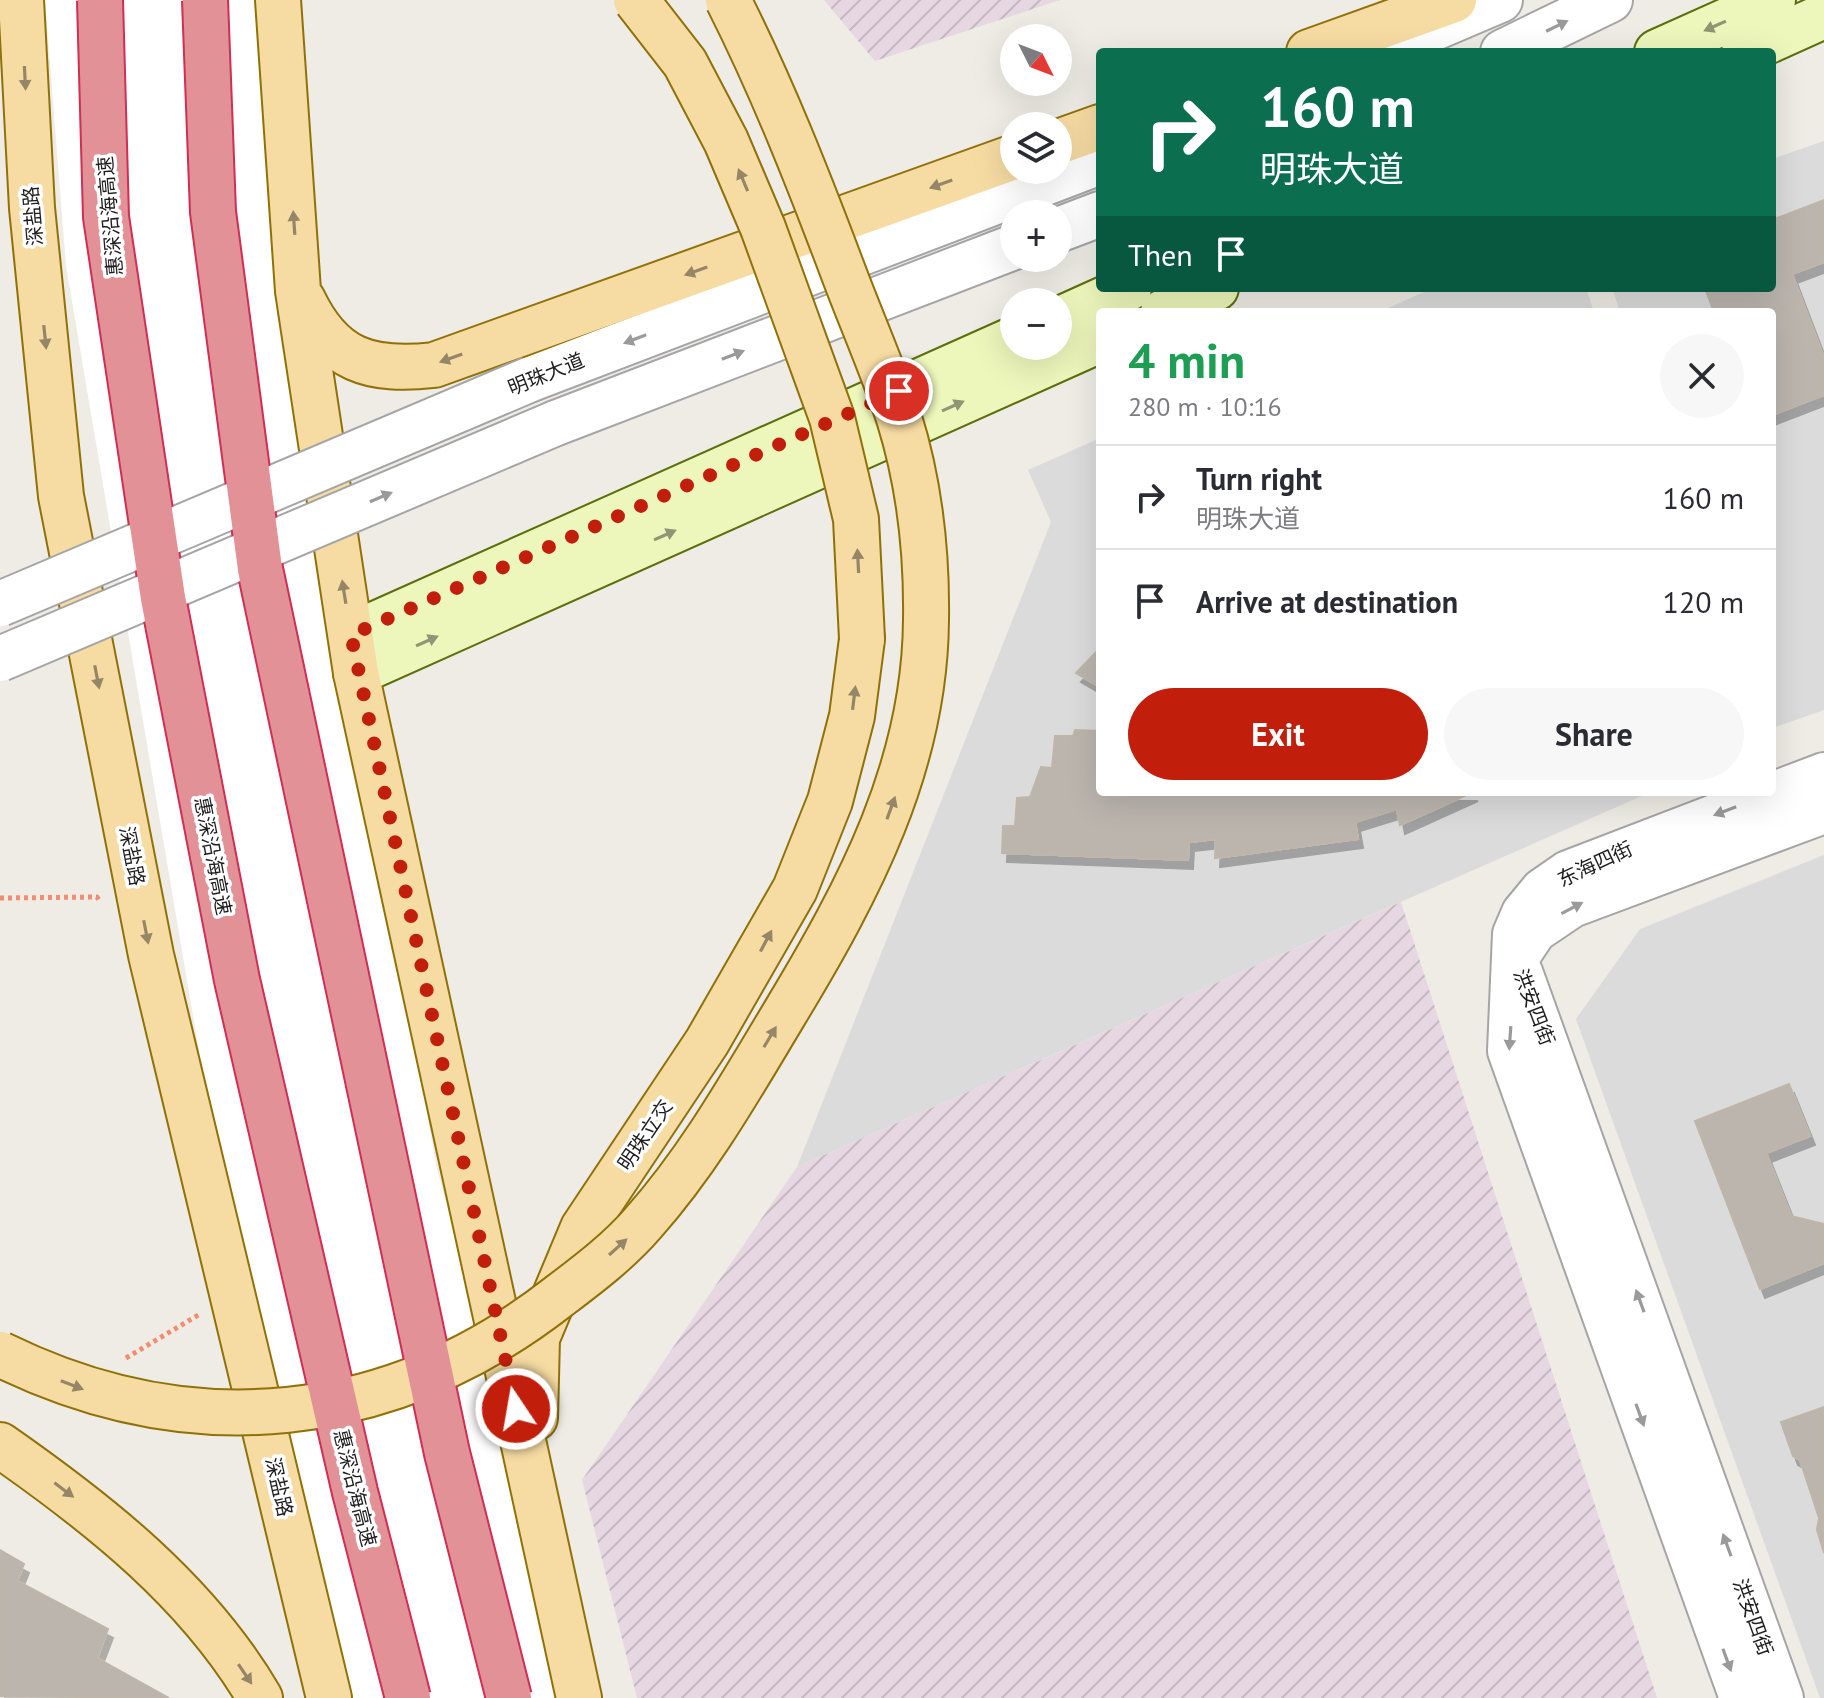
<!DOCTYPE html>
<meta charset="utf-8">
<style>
:root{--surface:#fff;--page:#f7f7f7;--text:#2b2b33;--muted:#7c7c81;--line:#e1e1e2;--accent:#c11f0b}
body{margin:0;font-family:"PT Sans","Noto Sans SC",sans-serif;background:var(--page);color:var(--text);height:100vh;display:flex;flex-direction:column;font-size:30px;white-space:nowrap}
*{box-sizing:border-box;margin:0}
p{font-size:26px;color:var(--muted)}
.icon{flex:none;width:44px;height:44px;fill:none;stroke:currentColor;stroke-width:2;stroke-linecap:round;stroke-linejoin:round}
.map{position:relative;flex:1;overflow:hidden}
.drawer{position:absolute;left:1096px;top:308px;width:680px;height:488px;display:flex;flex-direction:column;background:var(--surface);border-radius:8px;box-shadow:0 8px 32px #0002}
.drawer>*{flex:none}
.top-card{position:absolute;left:1096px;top:48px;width:680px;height:244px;border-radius:8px;box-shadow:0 8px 32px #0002;background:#0b6e4f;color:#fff;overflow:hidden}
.needle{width:52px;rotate:132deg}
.controls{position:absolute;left:1000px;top:24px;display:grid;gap:16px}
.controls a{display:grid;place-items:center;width:72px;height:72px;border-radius:50%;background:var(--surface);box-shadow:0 8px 32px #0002;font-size:40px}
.pin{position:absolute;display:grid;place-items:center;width:68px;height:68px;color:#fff;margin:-34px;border:4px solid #fff;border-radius:50%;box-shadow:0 2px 8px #0007}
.me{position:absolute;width:88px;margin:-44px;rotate:348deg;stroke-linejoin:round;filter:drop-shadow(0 0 6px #0008)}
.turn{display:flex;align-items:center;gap:28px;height:168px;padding:0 32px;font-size:36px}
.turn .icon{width:104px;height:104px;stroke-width:2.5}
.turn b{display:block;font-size:56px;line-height:68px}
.then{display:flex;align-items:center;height:76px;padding:0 32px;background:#0003;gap:16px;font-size:30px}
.round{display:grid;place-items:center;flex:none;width:84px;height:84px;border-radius:42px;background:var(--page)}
.overview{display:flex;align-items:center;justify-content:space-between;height:136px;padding:0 32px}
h1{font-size:48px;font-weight:700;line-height:60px;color:#1e9e55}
.primary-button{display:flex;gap:16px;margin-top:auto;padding:16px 32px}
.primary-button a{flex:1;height:92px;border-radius:48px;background:var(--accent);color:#fff;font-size:32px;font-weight:700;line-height:92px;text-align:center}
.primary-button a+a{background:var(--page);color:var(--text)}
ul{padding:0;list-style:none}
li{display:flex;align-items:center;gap:24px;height:104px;padding:0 32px;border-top:2px solid var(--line)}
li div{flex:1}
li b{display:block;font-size:30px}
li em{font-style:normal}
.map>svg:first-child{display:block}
</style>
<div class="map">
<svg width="1824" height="1698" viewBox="0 0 1824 1698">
<defs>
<pattern id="industrial-furrows" width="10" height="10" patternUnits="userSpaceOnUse" patternTransform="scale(2)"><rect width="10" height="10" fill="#e7d7e2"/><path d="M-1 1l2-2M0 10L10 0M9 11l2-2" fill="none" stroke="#c6b8c1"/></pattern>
<filter id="shadow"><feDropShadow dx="5" dy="9" stdDeviation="0" flood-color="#0004"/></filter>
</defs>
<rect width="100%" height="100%" fill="#eeece5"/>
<path fill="#dcdbdb" d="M1824,141V710L1772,728V312H1620L1612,288H1772V159Z
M1433,288H1586L1594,312H1379Z
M1100,438V792H1651L797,1167L1051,522L1028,470Z
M1824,855V1698H1820L1576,1019L1640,929Z"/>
<path fill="url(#industrial-furrows)" d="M824,0H1060L875,61Z
M1401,902L1657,1698H637L582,1480L797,1167Z"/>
<path fill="#fff" d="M45,0H260L272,227L436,1165L580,1698H348L211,1122L66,266Z"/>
<path fill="#bbb5ae" stroke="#bfb5a8" stroke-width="2" filter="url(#shadow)" d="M1824,200V262L1792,274L1824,358V395L1772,415V312H1714L1705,288H1772V220Z
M1100,648V687L1076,673Z
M1075,730L1100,731V792H1473L1400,825L1397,809L1355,822L1358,839L1215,858L1216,839L1189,842L1188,860L1002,853L1003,826H1015L1017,798L1030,797L1041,767L1052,768L1055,736H1073Z
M1789,1084L1810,1136L1766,1153L1791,1216L1824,1224V1263L1760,1289L1695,1121Z
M1824,1407V1553L1817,1530L1819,1518L1800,1460L1793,1456L1781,1422Z
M0,1550L24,1564L17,1581L108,1629L97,1658L169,1698L0,1696Z"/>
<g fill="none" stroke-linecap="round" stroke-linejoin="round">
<g stroke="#a5a5a5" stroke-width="46">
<path id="minor" d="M1521,952L1535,931L1572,906L1824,812
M1521,972L1782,1698
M1741,1698L1509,1051L1514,934L1523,913L1542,890L1568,872L1824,774"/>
</g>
<g stroke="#a5a5a5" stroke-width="48">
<path id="tertiary" d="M1378,52L1500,0
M1503,52L1610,0
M1058,230L1100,214
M531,379L1100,162
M556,423L1014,247"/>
</g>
<g stroke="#5a6f0b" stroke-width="48">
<path id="secondary" d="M1657,52L1773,0
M1744,52L1824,16
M1163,312L1216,288
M1058,320L1129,288
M351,635L1014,339
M356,673L1100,340"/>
</g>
<g stroke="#907108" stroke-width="48">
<path id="primary" d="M21,0L32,208L61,496L151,955L329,1698
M278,0L298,291L356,673L579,1698
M1309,52L1454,0
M1058,142L1100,127
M303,300C332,361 370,372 434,365L1014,157
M535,1418L537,1338L583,1228L707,1042L795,889L830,801L852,716L862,639
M0,1445C99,1514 198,1592 260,1698"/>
</g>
<path stroke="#f28d72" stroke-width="5" stroke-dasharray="4 4" stroke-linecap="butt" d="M0,898L97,897L100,902
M126,1358L200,1314"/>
<use href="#minor" stroke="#fff" stroke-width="42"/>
<use href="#tertiary" stroke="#fff" stroke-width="44"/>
<use href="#secondary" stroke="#edf6bb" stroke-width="44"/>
<use href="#primary" stroke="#f6dba2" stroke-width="44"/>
<g stroke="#a5a5a5" stroke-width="48" stroke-linecap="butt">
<path id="tertiary-bridge" d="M0,604L531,379
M0,659L556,423"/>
</g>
<g stroke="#907108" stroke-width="48" stroke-linecap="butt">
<path id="primary-bridge" d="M636,0L685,63L726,141L763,228L832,418L856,519L862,639
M0,1354C191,1448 390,1428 558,1297C587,1275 619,1251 643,1223C700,1159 742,1084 786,1011C859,890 925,766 926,620C927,553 919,482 899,418C883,369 862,322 844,274C809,181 773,89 728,0"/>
</g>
<g stroke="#d02e54" stroke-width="48" stroke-linecap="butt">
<path id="motorway-bridge" d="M100,0L106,217L163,598L237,980L355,1492L408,1698
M205,0L213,212L260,569L447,1453L509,1698"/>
</g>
<use href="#tertiary-bridge" stroke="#fff" stroke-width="44"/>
<use href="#primary-bridge" stroke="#f6dba2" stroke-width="44"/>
<use href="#motorway-bridge" stroke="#e29197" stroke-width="44"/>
</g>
<defs><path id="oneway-solid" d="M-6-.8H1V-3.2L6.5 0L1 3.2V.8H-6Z" transform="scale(2)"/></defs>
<g fill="#9a9a9a">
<use href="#oneway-solid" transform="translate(1557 26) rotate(-26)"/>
<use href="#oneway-solid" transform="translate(635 339) rotate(159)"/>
<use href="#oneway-solid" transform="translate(733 355) rotate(-21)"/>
<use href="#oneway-solid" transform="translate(381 497) rotate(-23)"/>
<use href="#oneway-solid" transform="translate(1725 811) rotate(159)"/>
<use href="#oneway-solid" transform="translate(1572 908) rotate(-28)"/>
<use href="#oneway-solid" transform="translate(1510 1038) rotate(94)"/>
<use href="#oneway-solid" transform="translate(1640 1301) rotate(-110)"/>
<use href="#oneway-solid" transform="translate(1640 1415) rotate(70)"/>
<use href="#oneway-solid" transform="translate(1727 1545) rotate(-110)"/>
<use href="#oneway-solid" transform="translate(1727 1660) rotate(70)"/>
</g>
<g fill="#909574">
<use href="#oneway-solid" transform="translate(1715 26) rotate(156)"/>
<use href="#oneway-solid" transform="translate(953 406) rotate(-24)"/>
<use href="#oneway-solid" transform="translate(665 535) rotate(-24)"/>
<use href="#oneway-solid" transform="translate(427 641) rotate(-24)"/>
</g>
<g fill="#958667">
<use href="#oneway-solid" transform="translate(25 78) rotate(87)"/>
<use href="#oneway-solid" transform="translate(743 180) rotate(-113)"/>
<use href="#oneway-solid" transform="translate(941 184) rotate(160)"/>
<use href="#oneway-solid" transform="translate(294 223) rotate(-94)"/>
<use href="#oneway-solid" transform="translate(696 271) rotate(160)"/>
<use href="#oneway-solid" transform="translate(45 337) rotate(84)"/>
<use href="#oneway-solid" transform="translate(451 358) rotate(160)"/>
<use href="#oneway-solid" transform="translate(858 561) rotate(-93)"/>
<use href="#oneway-solid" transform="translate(344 592) rotate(-99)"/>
<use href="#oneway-solid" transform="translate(97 677) rotate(79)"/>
<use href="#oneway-solid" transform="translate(854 698) rotate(-83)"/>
<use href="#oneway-solid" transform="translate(891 808) rotate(-70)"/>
<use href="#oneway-solid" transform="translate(146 932) rotate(79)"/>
<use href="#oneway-solid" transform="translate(766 941) rotate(-62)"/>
<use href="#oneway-solid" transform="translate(770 1037) rotate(-59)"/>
<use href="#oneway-solid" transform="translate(618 1247) rotate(-42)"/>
<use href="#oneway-solid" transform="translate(72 1385) rotate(21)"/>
<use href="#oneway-solid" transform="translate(64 1490) rotate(37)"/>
<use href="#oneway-solid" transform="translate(245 1674) rotate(56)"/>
</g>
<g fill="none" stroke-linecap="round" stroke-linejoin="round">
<path stroke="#c11f0b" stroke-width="14" stroke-dasharray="0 25.2" d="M516,1409L351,635L899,391"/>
</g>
<g text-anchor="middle" stroke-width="7" stroke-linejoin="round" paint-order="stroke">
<g font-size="20" fill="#1e1e1e" stroke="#fff">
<text transform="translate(33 216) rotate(-95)" y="7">深盐路</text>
<text transform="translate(110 216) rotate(-95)" y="7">惠深沿海高速</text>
<text transform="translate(546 374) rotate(-22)" y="7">明珠大道</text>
<text transform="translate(132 856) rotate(79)" y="7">深盐路</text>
<text transform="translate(213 856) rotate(79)" y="7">惠深沿海高速</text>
<text transform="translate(1595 864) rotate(-25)" y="7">东海四街</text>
<text transform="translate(1534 1007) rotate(69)" y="7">洪安四街</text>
<text transform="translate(645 1135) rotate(-56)" y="7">明珠立交</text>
<text transform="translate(279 1487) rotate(77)" y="7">深盐路</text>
<text transform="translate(355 1488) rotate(76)" y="7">惠深沿海高速</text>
<text transform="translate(1753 1617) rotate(70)" y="7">洪安四街</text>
</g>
</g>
</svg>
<div class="controls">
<a><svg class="needle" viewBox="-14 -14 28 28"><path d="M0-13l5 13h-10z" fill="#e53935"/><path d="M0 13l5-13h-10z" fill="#7c7c81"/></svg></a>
<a><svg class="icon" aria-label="layers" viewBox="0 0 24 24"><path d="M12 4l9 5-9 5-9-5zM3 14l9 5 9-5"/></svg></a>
<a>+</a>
<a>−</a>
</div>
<div class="pin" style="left:899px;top:391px;background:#d93025"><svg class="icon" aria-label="arrive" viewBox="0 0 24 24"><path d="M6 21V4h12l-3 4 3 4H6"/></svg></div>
<svg class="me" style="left:516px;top:1409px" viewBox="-20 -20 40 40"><circle r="17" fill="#c11f0b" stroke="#fff" stroke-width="3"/><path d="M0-11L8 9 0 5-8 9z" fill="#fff"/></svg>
<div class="top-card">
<div class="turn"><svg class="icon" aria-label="right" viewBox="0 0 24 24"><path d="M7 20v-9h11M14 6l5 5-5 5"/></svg><div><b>160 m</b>明珠大道</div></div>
<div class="then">Then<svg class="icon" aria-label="arrive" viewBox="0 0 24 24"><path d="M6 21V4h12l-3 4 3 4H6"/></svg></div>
</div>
<section class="drawer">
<div class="overview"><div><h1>4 min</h1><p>280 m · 10:16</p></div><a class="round"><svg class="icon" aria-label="close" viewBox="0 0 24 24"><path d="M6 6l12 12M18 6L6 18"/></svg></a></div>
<ul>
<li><svg class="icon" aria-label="right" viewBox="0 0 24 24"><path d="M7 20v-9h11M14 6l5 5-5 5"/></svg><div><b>Turn right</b><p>明珠大道</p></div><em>160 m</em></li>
<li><svg class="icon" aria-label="arrive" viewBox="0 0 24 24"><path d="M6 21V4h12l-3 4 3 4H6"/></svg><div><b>Arrive at destination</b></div><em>120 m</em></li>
</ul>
<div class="primary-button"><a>Exit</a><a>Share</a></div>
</section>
</div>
